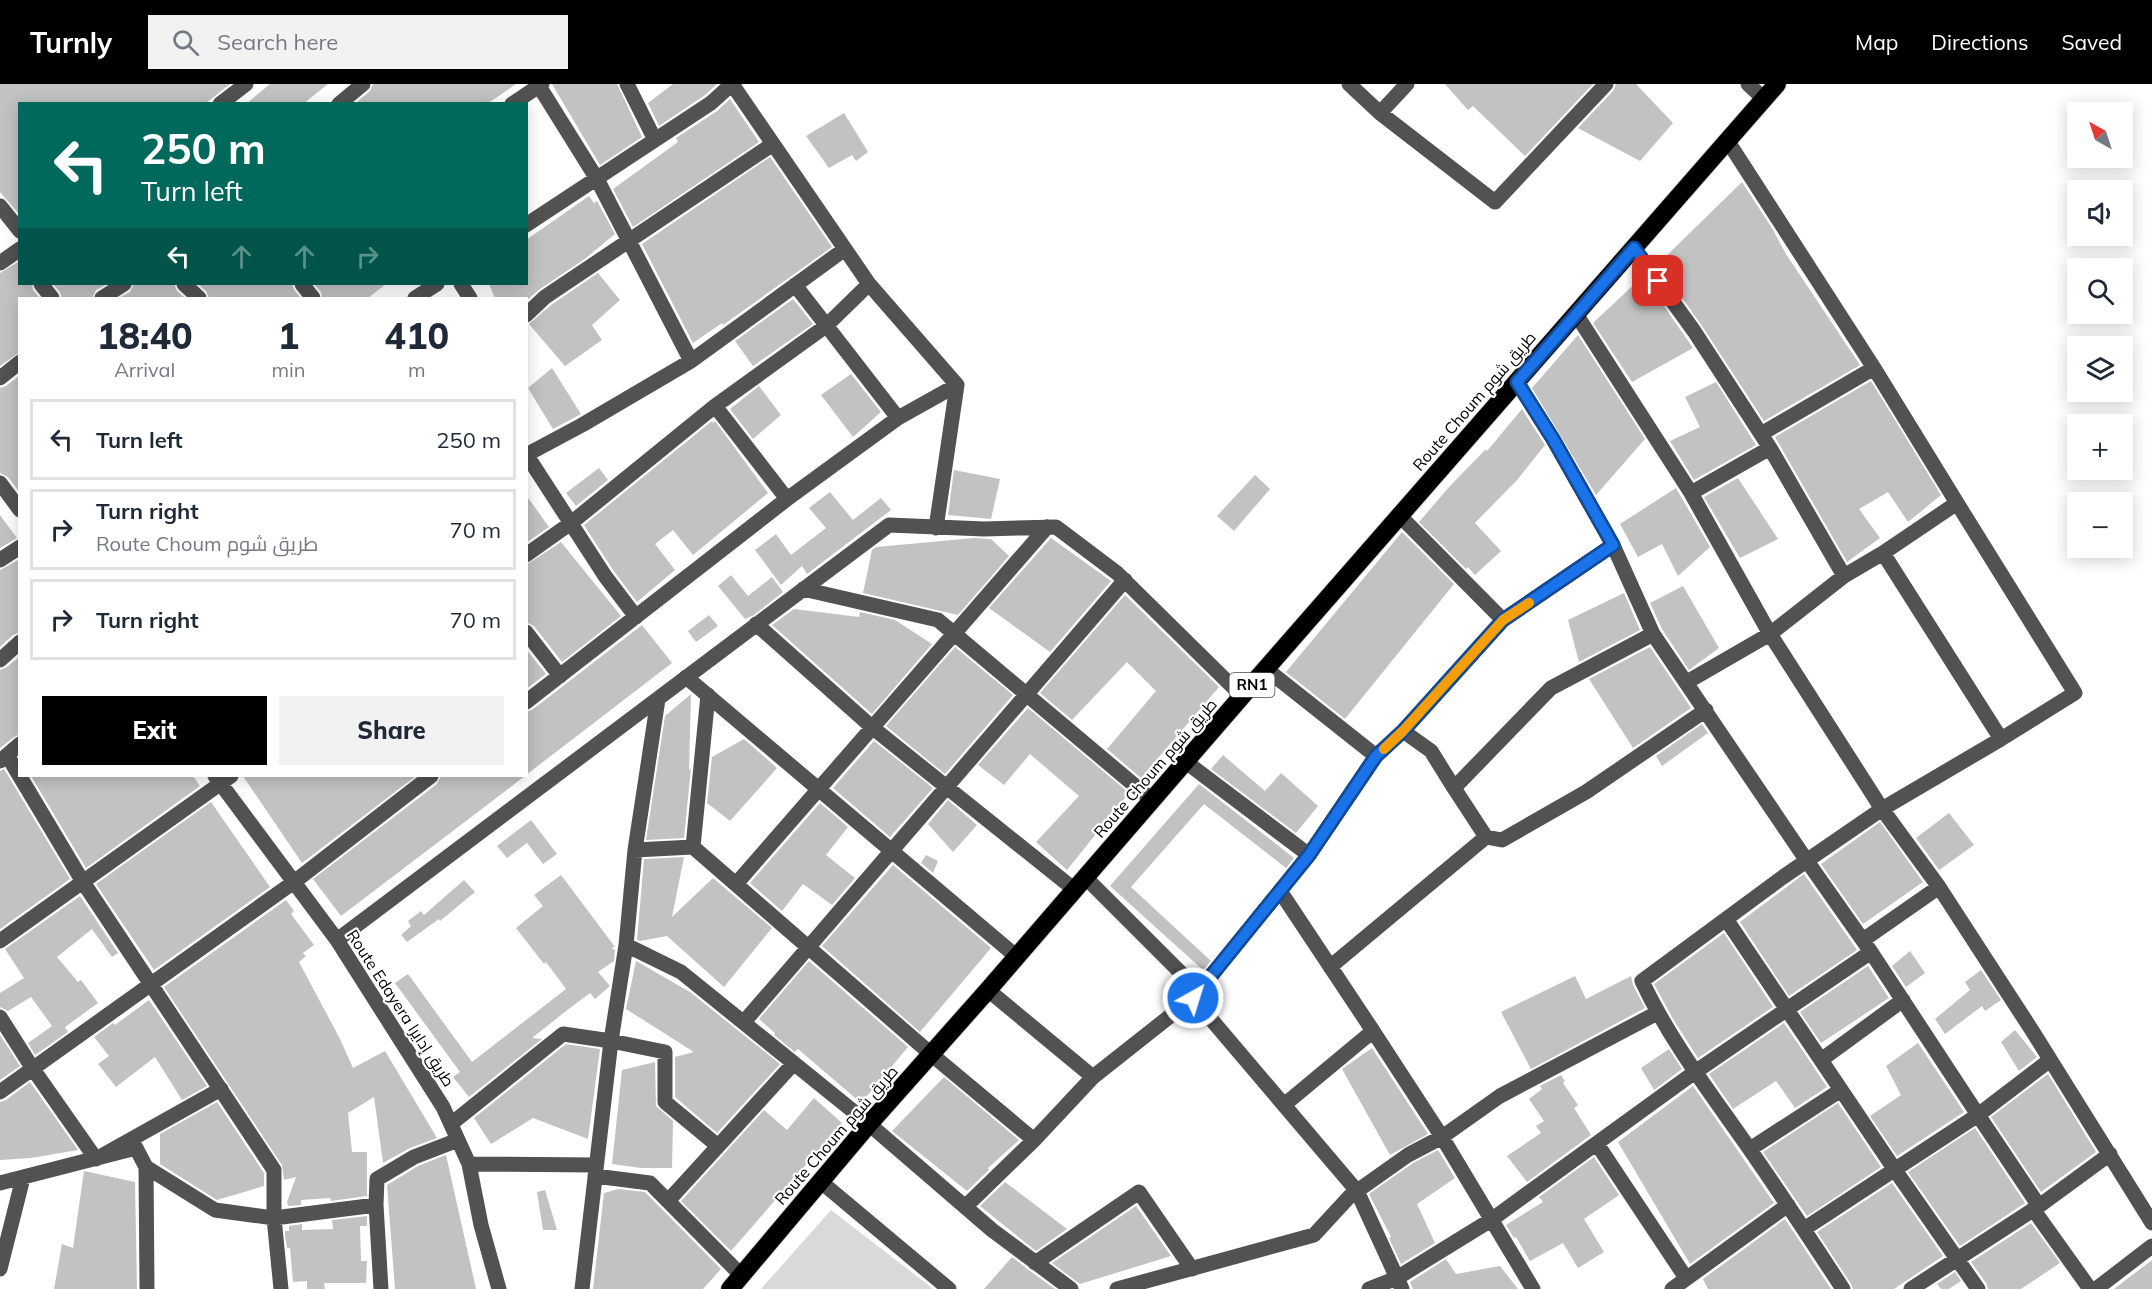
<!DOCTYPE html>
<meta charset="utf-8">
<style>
:root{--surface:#fff;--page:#f2f2f3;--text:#1f2937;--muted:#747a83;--line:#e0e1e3;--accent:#000}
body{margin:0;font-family:Mulish,Cairo,sans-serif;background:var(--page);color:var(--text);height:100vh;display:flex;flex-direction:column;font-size:22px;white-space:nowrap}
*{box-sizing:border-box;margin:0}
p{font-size:20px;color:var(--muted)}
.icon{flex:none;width:33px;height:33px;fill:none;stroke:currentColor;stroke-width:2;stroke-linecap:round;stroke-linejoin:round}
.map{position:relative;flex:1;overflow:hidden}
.drawer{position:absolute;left:18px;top:213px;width:510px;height:480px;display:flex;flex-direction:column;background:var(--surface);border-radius:0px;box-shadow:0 3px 15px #0003}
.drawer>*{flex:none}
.guide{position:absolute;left:18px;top:18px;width:510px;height:183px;border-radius:0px;box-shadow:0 3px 15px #0003;background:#00695c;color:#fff;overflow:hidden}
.needle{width:39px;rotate:321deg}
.tools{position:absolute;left:2067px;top:18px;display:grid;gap:12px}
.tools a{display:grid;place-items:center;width:66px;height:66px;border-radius:0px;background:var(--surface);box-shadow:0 3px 15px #0003;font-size:30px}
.pin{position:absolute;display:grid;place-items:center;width:51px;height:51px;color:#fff;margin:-26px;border-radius:12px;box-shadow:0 3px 9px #0006}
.me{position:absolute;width:66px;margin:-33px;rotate:39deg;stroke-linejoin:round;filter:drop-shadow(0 0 4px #0008)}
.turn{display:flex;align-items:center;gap:21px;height:126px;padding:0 24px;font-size:27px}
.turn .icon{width:78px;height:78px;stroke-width:2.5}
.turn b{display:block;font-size:42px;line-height:51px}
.lanes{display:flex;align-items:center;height:57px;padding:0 24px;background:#0003;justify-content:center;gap:30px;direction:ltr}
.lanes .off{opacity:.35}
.eta{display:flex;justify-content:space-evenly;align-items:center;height:102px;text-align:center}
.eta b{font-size:36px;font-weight:800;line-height:42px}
.button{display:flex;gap:12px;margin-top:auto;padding:12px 24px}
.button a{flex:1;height:69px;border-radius:0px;background:var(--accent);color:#fff;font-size:24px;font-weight:800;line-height:69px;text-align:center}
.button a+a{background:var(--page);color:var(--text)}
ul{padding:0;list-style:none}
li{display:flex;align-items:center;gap:18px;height:81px;margin:0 12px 9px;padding:0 12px;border:3px solid var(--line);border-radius:0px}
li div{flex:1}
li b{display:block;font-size:22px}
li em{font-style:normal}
header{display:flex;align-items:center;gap:36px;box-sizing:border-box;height:84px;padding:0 30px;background:var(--accent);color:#fff}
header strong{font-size:28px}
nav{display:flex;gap:33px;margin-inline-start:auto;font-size:21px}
.search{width:420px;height:54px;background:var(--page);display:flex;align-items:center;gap:15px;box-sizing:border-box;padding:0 21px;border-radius:0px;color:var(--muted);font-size:22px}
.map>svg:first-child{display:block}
</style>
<header>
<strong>Turnly</strong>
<div class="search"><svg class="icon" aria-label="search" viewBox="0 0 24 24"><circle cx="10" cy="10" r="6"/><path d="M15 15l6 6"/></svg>Search here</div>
<nav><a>Map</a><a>Directions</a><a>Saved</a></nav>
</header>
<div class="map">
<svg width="2152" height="1205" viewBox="0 0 2152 1205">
<rect width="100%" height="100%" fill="#fff"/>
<path fill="#d9d9d9" d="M831,1126L927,1200L933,1205H761Z"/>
<path fill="#c2c2c2" d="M0,0H230L205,20H20V131L0,108Z
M270,0H328L303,20H246Z
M373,0H516L487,20H360L358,17L370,7Z
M552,0H617L642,53L600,81Z
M673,0H717L705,11L659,42L648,19Z
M1445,0H1593L1525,72L1473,22L1468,26Z
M1616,0H1636L1673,39L1640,77L1578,44L1613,7Z
M730,15L759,58L633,143L613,105L678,58L676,54L717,27Z
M844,29L868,68L856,77L852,71L829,84L806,52Z
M770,73L832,163L723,241L722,239L693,259L642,160Z
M1742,98L1772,144L1786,170L1860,281L1764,337L1702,242L1658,180Z
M589,112L594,119L597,117L615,150L586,174L540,205L526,217V214H495L489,200H526V156Z
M18,178L20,200H32L33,206L40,214H20V268L0,282V189Z
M598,189L620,216L592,241L602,256L565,282L529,240L551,221Z
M1643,192L1693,264L1632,298L1593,239Z
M53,200H107L96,206L92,214H62L60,208Z
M134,200H174L177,207L185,214H119L130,208Z
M198,200H292L294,206L301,214H209L206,207Z
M314,200H386L368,214H322L321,208Z
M793,215L813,240L753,282L735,257Z
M1578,251L1645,355L1596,411L1532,304Z
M552,284L581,330L553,345L528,304Z
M851,290L881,328L853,353L821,311Z
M20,291V409L8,393L0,389V304L6,302Z
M1871,297L1941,411L1908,438L1888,408L1859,425L1880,454L1847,478L1775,353Z
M1716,298L1756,361L1694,396L1670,357L1700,343L1685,313Z
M759,302L781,331L753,355L730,325Z
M1522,325L1545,361L1517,396L1475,439L1501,467L1475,491L1468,483L1466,485L1419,438L1449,403L1486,365L1487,367Z
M712,337L713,339L715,337L768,409L693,471L673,446L655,460L675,486L637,518L613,486L584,441Z
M599,384L608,396L576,422L566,409Z
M954,386L1000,395L991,435L948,431Z
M1255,391L1270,405L1234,447L1217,432Z
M1738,394L1778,455L1740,474L1704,413Z
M1676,404L1710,463L1678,492L1662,460L1638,473L1620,440Z
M830,408L853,436L881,414L891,426L807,490L802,482L781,501L755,466L776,450L791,471L826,444L809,424Z
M526,411L549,443L526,459Z
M0,431L17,454L0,464Z
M1402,448L1454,500L1345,635L1286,588Z
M974,454L991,455L1009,472L958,531L863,509L872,466L876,463Z
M1051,454L1111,497L1050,568L989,524Z
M561,458L621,532L562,578L534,542L526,538V481Z
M20,475V548L13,551L0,563V486Z
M731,491L748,512L772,493L783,508L754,531L745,535L718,502Z
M1683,502L1719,564L1689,586L1662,545L1650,519Z
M1624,509L1640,546L1579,578L1568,536Z
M1125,511L1219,603L1141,694L1107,665L1156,607L1127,578L1072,636L1040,609Z
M794,525L859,533L860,528L895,536L932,560L872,630L772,541Z
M709,531L718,542L696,558L688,547Z
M642,541L672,579L526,691V628L532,626Z
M955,563L1013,611L945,690L886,642Z
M1650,563L1691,624L1633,664L1589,595Z
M526,565L546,590L526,605Z
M20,572V650L14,653L0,664V586L7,583Z
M691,610L689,686L691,684L684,754L646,756L665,632Z
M1028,624L1129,709L1067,786L1036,758L1079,712L1030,670L1004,701L978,681Z
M1702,640L1708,649L1662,682L1656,672Z
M744,655L777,684L730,737L707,719L712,673Z
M874,657L933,704L890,753L833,704Z
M1223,671L1265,707L1281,689L1318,722L1296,749L1211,685Z
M4,685L70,795L0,845V687Z
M31,692H193L200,702L86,784Z
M243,692H416L302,779Z
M441,692H525L341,832L313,795L437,700Z
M1199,700L1294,774L1286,784L1204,720L1131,803L1211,877L1203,886L1110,802Z
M948,716L977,741L953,768L928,740Z
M211,718L270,803L154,886L96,800Z
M820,719L848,743L826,771L855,794L832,821L803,800L782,827L750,799Z
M1949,729L1974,761L1939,786L1916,754Z
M531,736L557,770L543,780L527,759L507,774L497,762Z
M1880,738L1923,798L1863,840L1821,780Z
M926,771L938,777L933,789L921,779Z
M684,773L672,833L713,794L772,844L724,903L667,852L640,857L637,856L644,775Z
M893,781L991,864L920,948L822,862Z
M1804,790L1857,866L1789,912L1740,838Z
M561,791L615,863L611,864L615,866L614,877L598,888L610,902L595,915L590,909L566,927L532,954L542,955L469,1013L453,993L460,988L395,899L408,890L472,978L566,905L546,878L544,880L516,844L543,822L534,811Z
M464,796L475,808L440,837L439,835L407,858L401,851L411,842L408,837L421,827L424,831Z
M80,812L118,869L112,873L92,845L57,873L78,898L81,896L98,919L65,943L68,948L35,971L28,959L52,942L31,913L8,927L0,923V909L24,894L5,865Z
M286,816L294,827L291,830L314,861L303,869L306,872L299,878L340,955L353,984L385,967L437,1054L410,1064L383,1079L374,1013L348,1029L352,1068H367V1112L331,1117L330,1114L301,1116V1121L288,1122L287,1118L296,1093L284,1096L282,1081L164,903Z
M1724,849L1773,923L1698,974L1673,935L1654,900Z
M1910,867L1925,889L1906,903L1892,882Z
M636,877L690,908L780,980L717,1049L675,1013V973L694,968L626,925Z
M809,877L908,963L861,1019L798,965L795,968L774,951L775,949L759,935Z
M1868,882L1889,914L1821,959L1800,928Z
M1981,886L2001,916L1985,927L1982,922L1945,950L1935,935L1970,906L1965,898Z
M1575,892L1586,915L1631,892L1633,901L1645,924L1531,985L1501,928Z
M149,916L207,1002L182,1016L155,973L116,1003L98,980L109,972L94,953L113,939L115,941Z
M1784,939L1827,1003L1795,1024L1776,997L1733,1025L1709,990Z
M2015,946L2037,973L2019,987L2001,958Z
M0,951L20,982L0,996Z
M1918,959L1964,1028L1897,1072L1870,1032L1901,1011L1886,982Z
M566,960L600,965L588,1055L533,1034L491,1060L474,1034Z
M1372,964L1428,1050L1390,1071L1342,985Z
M1669,965L1682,985L1654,1006L1641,984Z
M655,978L656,1022L673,1037L672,1084H641L612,1080L622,986Z
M2048,990L2096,1068L2041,1108L1991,1033Z
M1561,991L1565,997L1563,999L1578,1021L1574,1024L1591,1051L1527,1098L1507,1072L1541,1049L1536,1042L1544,1037L1529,1015L1542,1005L1540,1002Z
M944,993L1019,1056L988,1084L989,1086L967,1107L892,1047Z
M30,998L78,1066L31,1074L0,1076V1018L6,1016Z
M1693,1002L1774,1119L1690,1180L1618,1058Z
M814,1014L842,1039L731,1167L681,1117L764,1026L787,1046Z
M217,1018L264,1089V1102L217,1116L160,1080V1050Z
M1838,1019L1881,1083L1807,1132L1763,1068Z
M1975,1044L2025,1119L1960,1162L1908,1088Z
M1438,1066L1455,1094L1417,1120L1435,1159L1401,1180L1389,1154L1391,1153L1369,1110L1413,1079Z
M446,1071L476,1205H395L387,1101L418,1082Z
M1594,1073L1619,1111L1584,1135L1604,1168L1578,1184L1563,1159L1530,1177L1516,1153L1514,1154L1506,1141L1543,1118L1539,1113Z
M84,1087L135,1098L137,1205H54L62,1160L73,1164Z
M1005,1098L1067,1145L1036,1167L1026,1159L980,1122Z
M1892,1099L1943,1172L1894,1205H1853L1851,1200L1817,1148Z
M618,1105L645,1108L721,1185L703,1205H593L604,1109Z
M545,1106L557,1146H543L537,1108Z
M1136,1122L1171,1172L1080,1200L1052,1179Z
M367,1132V1142H360L361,1177H367L366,1199H324L325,1205H307V1197L293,1198L290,1164H287L285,1151V1147H289V1142L302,1140V1146L333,1145L332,1136Z
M1785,1135L1831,1205H1708L1703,1195Z
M2031,1139L2060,1179L2021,1205H1988L1986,1199L1971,1178Z
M1012,1173L1030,1187L1055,1205H984Z
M1446,1175L1456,1190L1500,1182L1518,1205H1413L1410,1198Z
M2152,1176V1205H2114Z
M1955,1188L1961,1197L1949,1205H1941L1937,1200Z"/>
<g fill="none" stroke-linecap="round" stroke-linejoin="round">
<g stroke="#dbdbdb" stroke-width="20">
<path id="highway" d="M730,1205L869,1040L988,906L1242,612L1777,0"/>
</g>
<path stroke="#525252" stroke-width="15" d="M627,0L655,56
M1349,0L1380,29L1407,0
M1748,0L1764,15
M539,2L597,95L691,277
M220,20L246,0
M339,20L363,0
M512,20L542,0
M1380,29L1495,118L1606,0
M1727,56L1874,284L1957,419L1883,469
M0,122L20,147
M526,141L711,19L732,0L869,200L826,242L715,322L571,439L526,471
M1634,164L1694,247L1770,364L1844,492L1883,469L2001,655L1882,725L1783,793L1642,897C1669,955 1709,1007 1746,1060C1779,1107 1811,1156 1843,1205
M0,179L20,165
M41,200L52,214
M184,200L199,214
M302,200L313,214
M461,200L470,214
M795,201L898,334
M102,214L124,200
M415,214L437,200
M1576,230L1691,409L1770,550L1882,725L1939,803L2033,948L2152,1139
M526,231L545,213L773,60
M0,294L20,278
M715,322L787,415
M1761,350L1874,284
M526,370L605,492L636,533
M526,371L582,341L691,277L845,165
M0,399L20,426
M1691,409L1770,364
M1957,419L2075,609L2001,655
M936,444L957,301
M0,476L20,463
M803,505L938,536L1152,716
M1503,536L1613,461L1553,355L1517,298
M756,540L873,644L1075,806
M526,548L560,592
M0,576L20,558
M1266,585L1376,672L1309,771
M686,593L1017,873
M1687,598L1770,550L1844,492
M526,618L787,415L898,334L957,301L869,200
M1403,647L1431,667L1454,704L1551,604L1653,550L1613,461
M7,671L83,798L274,1086V1134L281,1205
M1376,672L1403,647L1503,536L1399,431
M0,677L20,660
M215,692L337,856L443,1023L469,1080L481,1141L499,1205
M1454,704L1486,753
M693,763L708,611
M635,766L693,763L931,970L1034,1056L1093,993
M1086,794L1190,898L1193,914L1357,1107L1402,1205
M736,800L1047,443
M1280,807L1373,947L1284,1021
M1726,835L1895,1086L1978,1205
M337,856L889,441L984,445L1056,443L1117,489L1242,612
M1863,856L1939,803
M0,857L231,692
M626,861L681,888L869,1040L992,1146L1071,1205
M1871,868L1978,1031L2050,976
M1330,883L1486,753L1502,756L1586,708L1706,626
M988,906L1093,993L1193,914L1309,771L1186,678
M0,933L33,985L96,1075L221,1005
M744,938L1125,496
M1373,947L1442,1053L1533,1205
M1821,976L1903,916
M0,1008L294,798L431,692
M451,1040L563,950L611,957L665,968V1018L718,1062
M1597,1060L1686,1194
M1750,1065L1841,1006
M469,1080L596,1081
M146,1083L215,1126L274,1134L376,1121
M595,1092L650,1099L741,1191
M820,1097L949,1205
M0,1099L136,1064L146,1083L147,1205
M668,1117L794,979
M965,1123L1034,1056
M2033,1125L2090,1205
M1804,1145L1978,1031L2039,1122
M1035,1179L1139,1108L1192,1185
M0,1185L23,1094
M381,1205L376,1121L377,1095L414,1073L458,1056
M582,1205L611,957L626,861L635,766L658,615
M1117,1205L1314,1151L1350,1112L1408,1071L1442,1053L1500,1012L1657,929
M1369,1205L1397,1194L1491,1136L1695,988L1871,868L1807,777L1653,550
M1672,1205L1788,1121
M1911,1205L2039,1122L2110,1070
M2096,1205L2152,1162"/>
<use href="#highway" stroke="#000" stroke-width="18"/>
</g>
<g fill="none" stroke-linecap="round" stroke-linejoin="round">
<g stroke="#114b97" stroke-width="15">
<path id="route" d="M1193,914L1309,771L1376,672L1403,647L1503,536L1613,461L1553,355L1517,298L1634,164L1658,197"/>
</g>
<use href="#route" stroke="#1a73e8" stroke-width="10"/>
<path stroke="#f59e0b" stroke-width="10" d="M1384,665L1403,647L1503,536L1529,519"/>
</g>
<g text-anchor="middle" stroke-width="4.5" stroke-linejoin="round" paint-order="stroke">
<rect fill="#fff" stroke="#4c4c4c" stroke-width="1.5" x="1229.5" y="589" width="45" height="24" rx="4.5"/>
<g font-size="15" font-weight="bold" fill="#000">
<text x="1252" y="606">RN1</text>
</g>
<g font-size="16" fill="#000" stroke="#fff">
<text transform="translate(1474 317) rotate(-49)" y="6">Route Choum طريق شوم</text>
<text transform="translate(1155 684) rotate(-49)" y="6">Route Choum طريق شوم</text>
<text transform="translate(401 924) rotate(57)" y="6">Route Edayera طريق إدايرا</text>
<text transform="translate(836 1051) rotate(-49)" y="6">Route Choum طريق شوم</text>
</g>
</g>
</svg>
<div class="tools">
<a><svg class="needle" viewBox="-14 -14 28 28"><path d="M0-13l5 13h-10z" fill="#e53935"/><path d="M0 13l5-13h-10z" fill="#747a83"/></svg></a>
<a><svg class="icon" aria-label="sound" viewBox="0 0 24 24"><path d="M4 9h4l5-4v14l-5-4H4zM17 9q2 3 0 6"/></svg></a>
<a><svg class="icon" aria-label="search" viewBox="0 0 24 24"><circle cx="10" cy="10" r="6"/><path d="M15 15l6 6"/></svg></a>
<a><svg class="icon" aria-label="layers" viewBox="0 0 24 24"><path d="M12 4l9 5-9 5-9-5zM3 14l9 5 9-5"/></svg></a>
<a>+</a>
<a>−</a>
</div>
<div class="pin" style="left:1658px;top:197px;background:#d93025"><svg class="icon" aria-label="arrive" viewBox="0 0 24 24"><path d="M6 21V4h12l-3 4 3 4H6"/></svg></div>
<svg class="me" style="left:1193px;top:914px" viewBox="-20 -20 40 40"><circle r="17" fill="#1a73e8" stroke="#fff" stroke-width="3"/><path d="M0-11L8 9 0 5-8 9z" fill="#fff"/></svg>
<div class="guide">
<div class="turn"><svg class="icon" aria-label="left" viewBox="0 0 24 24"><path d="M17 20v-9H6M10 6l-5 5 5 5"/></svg><div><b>250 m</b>Turn left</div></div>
<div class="lanes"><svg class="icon" aria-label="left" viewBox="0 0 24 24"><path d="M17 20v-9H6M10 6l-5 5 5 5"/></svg><svg class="icon off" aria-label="ahead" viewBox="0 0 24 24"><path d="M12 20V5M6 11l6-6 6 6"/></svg><svg class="icon off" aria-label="ahead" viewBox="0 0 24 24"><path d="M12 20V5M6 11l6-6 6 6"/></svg><svg class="icon off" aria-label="right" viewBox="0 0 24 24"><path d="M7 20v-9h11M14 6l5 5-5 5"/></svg></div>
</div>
<section class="drawer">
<div class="eta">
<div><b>18:40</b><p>Arrival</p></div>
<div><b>1</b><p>min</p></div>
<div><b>410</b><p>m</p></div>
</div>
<ul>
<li><svg class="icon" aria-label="left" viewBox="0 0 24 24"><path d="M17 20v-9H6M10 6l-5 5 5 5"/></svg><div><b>Turn left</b></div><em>250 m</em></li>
<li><svg class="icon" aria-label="right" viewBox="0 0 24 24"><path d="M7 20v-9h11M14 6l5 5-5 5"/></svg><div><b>Turn right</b><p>Route Choum طريق شوم</p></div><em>70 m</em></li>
<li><svg class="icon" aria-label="right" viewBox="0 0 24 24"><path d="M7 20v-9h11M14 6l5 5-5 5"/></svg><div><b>Turn right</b></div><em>70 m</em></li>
</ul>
<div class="button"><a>Exit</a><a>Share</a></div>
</section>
</div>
